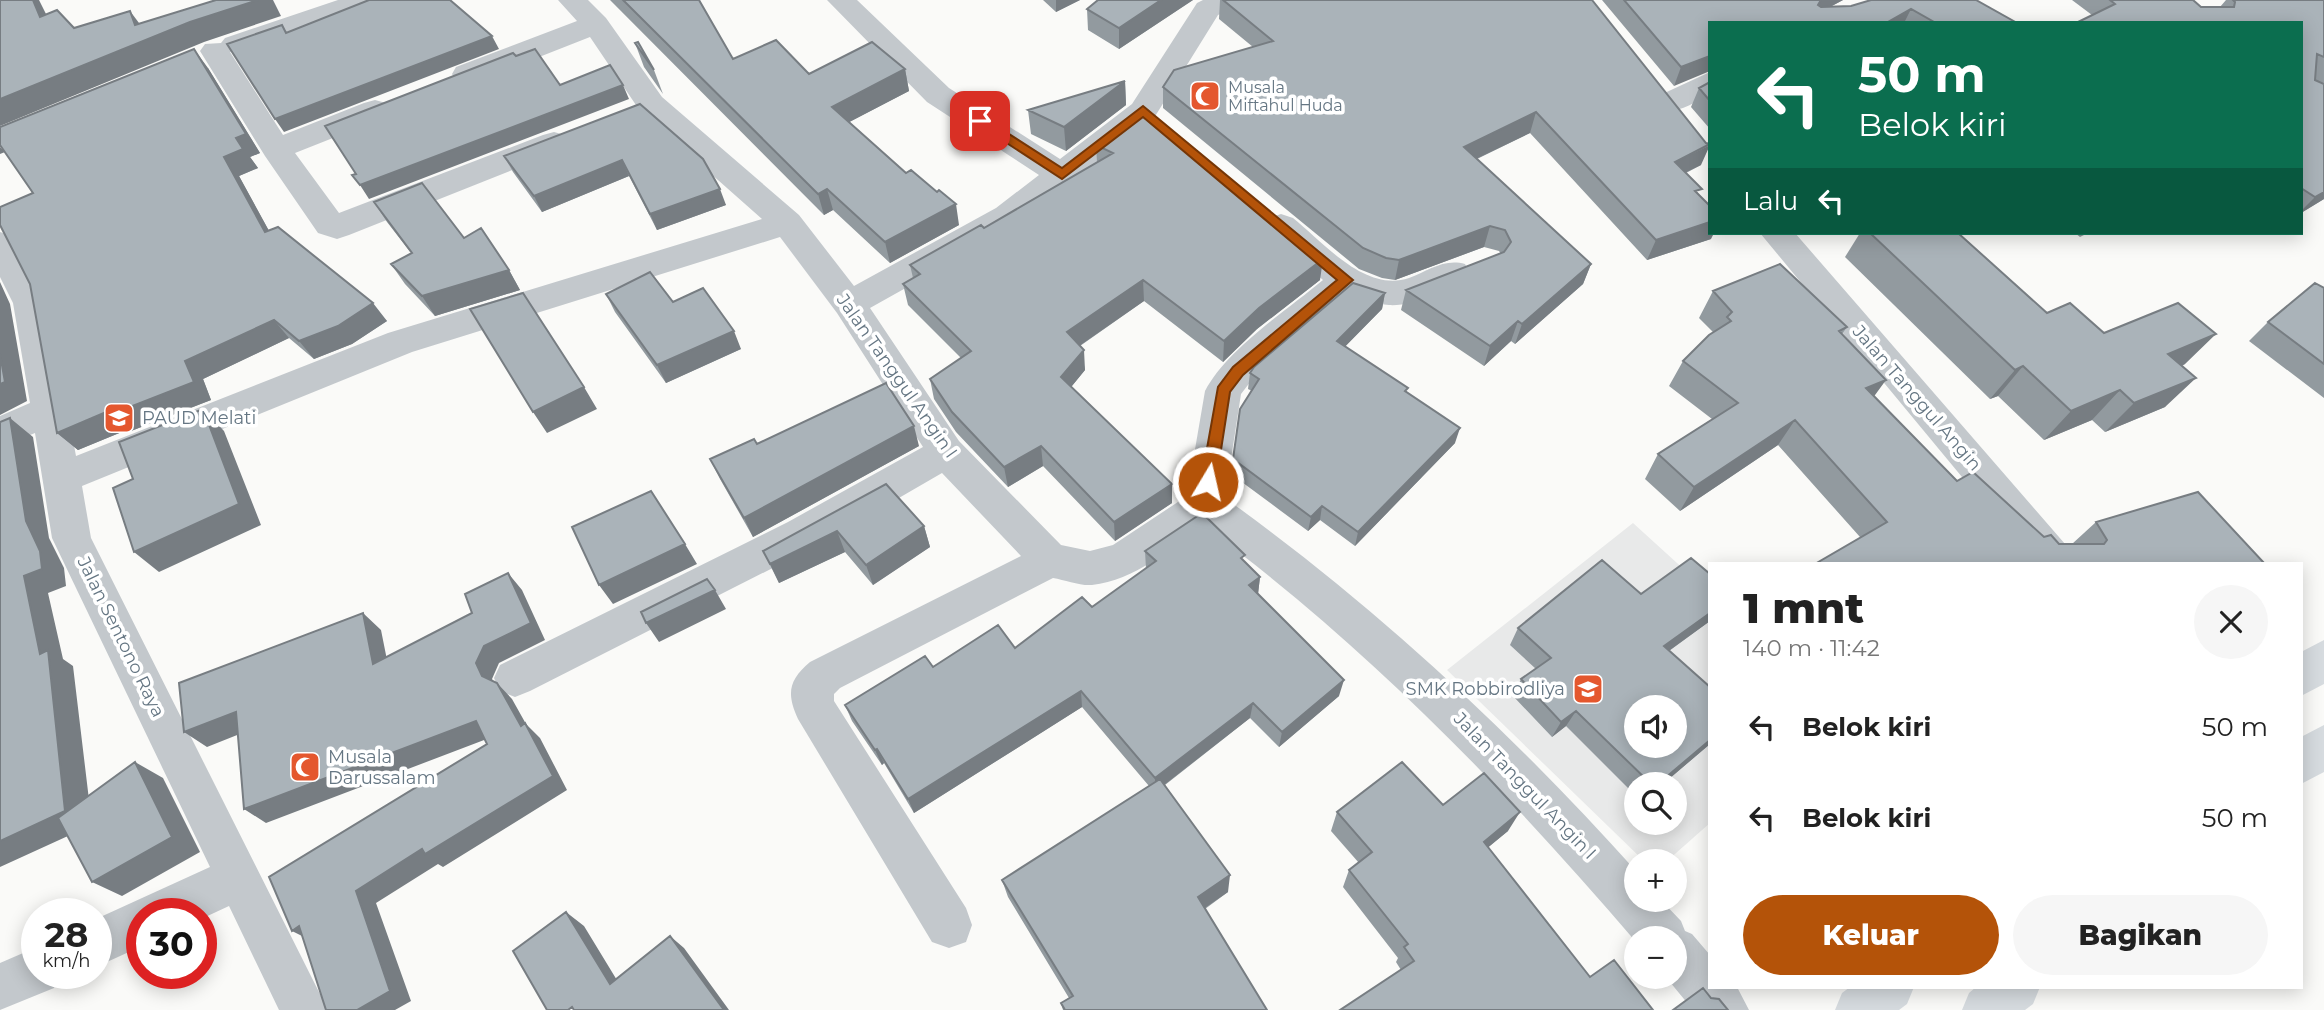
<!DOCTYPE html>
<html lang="id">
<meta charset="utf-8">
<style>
:root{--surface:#fff;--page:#f6f6f6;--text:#222;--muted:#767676;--accent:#b45309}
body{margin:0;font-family:Montserrat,sans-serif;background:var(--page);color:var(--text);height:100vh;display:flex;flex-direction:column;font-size:26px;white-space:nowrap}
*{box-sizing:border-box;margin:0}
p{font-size:23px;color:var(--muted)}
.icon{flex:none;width:38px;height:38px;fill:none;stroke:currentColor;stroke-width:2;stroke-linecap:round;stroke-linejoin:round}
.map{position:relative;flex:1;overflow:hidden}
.side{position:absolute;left:1708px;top:562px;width:595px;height:427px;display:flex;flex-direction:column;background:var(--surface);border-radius:0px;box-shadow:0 4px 18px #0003}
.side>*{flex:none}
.banner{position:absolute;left:1708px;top:21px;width:595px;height:214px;border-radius:0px;box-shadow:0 4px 18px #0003;background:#0b6e4f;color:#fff;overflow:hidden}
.tools{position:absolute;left:1624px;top:695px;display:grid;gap:14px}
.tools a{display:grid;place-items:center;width:63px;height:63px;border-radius:50%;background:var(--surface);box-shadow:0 4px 18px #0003;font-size:35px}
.speed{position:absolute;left:21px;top:898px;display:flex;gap:14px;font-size:35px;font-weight:700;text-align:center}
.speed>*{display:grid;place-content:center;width:91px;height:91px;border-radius:50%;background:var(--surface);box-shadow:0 4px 18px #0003;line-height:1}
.speed small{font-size:18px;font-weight:400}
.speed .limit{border:10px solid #d22;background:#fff;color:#111}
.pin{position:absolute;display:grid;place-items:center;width:60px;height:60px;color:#fff;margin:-30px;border-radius:14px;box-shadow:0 4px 10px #0006}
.me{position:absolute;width:77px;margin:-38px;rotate:9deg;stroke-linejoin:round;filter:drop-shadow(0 0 5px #0008)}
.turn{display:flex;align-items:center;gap:24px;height:147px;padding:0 35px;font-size:32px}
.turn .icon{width:91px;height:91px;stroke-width:2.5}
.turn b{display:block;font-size:49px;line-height:60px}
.then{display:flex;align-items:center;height:66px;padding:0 35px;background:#0003;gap:14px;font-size:26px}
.round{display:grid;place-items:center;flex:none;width:74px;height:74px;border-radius:37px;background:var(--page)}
.overview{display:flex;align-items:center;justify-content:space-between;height:119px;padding:0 35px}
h1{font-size:42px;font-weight:800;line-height:52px}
.cta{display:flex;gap:14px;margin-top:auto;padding:14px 35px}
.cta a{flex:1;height:80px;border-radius:42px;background:var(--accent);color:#fff;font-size:28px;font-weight:800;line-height:80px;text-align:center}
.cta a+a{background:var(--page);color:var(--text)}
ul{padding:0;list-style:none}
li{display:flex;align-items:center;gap:21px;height:91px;padding:0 35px}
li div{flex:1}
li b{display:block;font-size:26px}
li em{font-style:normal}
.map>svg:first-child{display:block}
</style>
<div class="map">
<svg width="2324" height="1010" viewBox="0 0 2324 1010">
<rect width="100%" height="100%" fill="#fafaf8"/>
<path fill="#e8e9e9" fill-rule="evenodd" d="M1633,523L1710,593V823L1667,861H1644L1447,670ZM1636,707H1675V746H1636ZM1636,784H1675V822H1636Z"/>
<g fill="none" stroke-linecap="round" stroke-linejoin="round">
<path fill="#c3c8cc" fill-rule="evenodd" d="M338,0H381L377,6L245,50L230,52L283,135L364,103L375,100L386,103L390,110L386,117L295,153L339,213L543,135L554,132L565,135L570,142L565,149L349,235L337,239L318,233L265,156L200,51L205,44L221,43L225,38Z
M558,0H588L606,18L662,97L799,215L854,286L996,208L1039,175L927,102L827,0H857L949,88L1060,159L1132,104L1197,3L1203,0H1241L1237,6L1218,15L1154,118L1020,224L870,308L959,441L1061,545L1090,551L1113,545L1187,496L1205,391C1227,349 1286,311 1323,280L1269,234L1265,226L1269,218L1281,214L1293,218C1323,242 1365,293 1409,278C1428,271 1444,258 1465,264L1470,273C1460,290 1409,307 1389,305C1376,304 1363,299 1350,295L1251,381L1241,394L1225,498C1377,607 1512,733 1636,871V900H1661L1681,921L1685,931L1692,934L1710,955V987H1737L1749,1010H1693L1665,976H1675V938H1636V942C1505,789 1367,646 1204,526C1170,549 1135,580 1092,585C1080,586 1065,580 1053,578L840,688L834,694V701L966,908L972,925L966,942L949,948L932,942L798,719C786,693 789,680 810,662L1021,556L942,473L816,546L530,691L515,697L500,691L494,678L500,665L788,522L923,447L837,313L780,237L412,352L82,486L91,538L328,1010H279L229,906L201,919V914H142V946L96,967V919L210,867L52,538L35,433L0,447V416L30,403L13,303L0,277V232L12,236L47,303L76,456L388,333L762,219L640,111L590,37L478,81L467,84L456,81L452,74L456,67L577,21Z
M1710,72V94C1693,103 1677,115 1658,110L1654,103L1658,96Z
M1760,233H1795L2072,552L2078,564H2034Z
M37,947V973H60L54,988L0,1010V963Z"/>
<path fill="#d6dbdf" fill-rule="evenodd" d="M2324,640V684L2301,696V652Z
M1850,987H1914L1907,1004L1899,1010H1835L1842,993Z"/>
<path fill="#d6dbdf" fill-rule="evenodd" d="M2324,725V772L2301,784V737Z
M1976,987H2040L2033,1004L2025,1010H1962L1969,993Z"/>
</g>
<path fill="#929a9f" d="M610,0H699L733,59L809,74L905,69L909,91L849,122L959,225L890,263L833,210L824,215Z
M1043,0H1080L1056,12Z
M1193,0L1119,49L1088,30L1087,9Z
M1220,0H1592L1701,165L1686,173L1699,195L1711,239L1647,260L1530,133L1477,159L1591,264L1583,284L1515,344L1511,341L1484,366L1401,310L1406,290L1501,254L1499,251L1484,247L1395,280L1382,278L1359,269L1163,108V87L1253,47L1219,19Z
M1602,0H1843L1830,7L1851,6L1871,0L2017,23H1710L1674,86Z
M2072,0H2193L2201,7H2220L2226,0H2324V199L2301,213V23L2092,15Z
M635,43L654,70L663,94L644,67Z
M208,68L260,153L250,157L258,168L239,176L269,231L387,321L352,344L314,359L289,338L203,379L211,400L131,431L129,429L78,450L57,433L33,193Z
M1125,81L1126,105L1066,151L1031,134L1028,110Z
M1710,82V129L1691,107L1699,88Z
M640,104L726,205L657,230L629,176L542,212L513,172L504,156Z
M1143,108L1320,280L1257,329L1223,362L1144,301L1080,346L1085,370L1071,387L1172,484V503L1115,541L1043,466L1008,487L956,432L934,399L930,379L961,358L908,305L903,284L913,278L910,265L984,228L1097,162L1096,145Z
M374,202L464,238L509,270L520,290L435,316L405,284L391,264L411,253L387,222Z
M1860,233H1958L2047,313L2104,333L2185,364L2182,366L2165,407L2105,432L2092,420L2044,440L1998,396L1990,399L1845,257Z
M2075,233H2088L2080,237Z
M2324,288V398L2249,341L2268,322Z
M1713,291L1847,327L1842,334L1874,396L1957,481L2044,537L2059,544H2072L2096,522L2265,564L1860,537L1778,445L1680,511L1645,479L1658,454L1712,419L1669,386L1683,361L1713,332L1699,318Z
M1385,293L1382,309L1345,346L1407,393L1455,443L1355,546L1320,520L1308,531L1231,474L1233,459L1252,391L1248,389L1250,373Z
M606,294L673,302L741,349L666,383L615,312Z
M757,444L919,446L753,537L720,479L710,459Z
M886,484L924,526L930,547L873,585L845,552L779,583L763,551Z
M1145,551L1244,562L1260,577L1258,594L1339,696L1279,747L1250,718L1165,785L1228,892L1205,909L1267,1010H1063L1061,1003L1069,998L1008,897L1002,880L1149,786L1082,707L914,813L884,763L882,765L852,721L845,705L1015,648L1092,607L1146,569Z
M1710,574V621L1669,651L1710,744L1663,784H1636V796L1566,726L1552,737L1513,696L1521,679L1536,669L1510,645L1518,628Z
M1443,805L1508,831L1488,847L1590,977L1401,970L1396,962L1398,958L1343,887L1349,870L1359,863L1331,831L1337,812Z"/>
<path fill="#777d82" d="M33,0H39L57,36L40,17Z
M258,0H273L281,16L204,42L0,126V99L135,25L130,11L145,31L190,22Z
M1056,0H1080L1056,12Z
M1161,0H1193L1119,49V28Z
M1821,0H1843L1815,15L1810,23Z
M1911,9L1904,23H1886Z
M492,36L499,49L284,132L275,119Z
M194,49L208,68L260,153L250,157L258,168L239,176L280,251L265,232L224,157L236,138Z
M1710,56V71L1674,86L1681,67Z
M905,69L909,91L838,128L832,107Z
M1125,81L1126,105L1066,151L1064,127Z
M623,85L629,99L369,199L360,185Z
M1536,112L1530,133L1459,167L1464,147Z
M1710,145L1701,165L1666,182L1675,162Z
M0,147L5,152L0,154Z
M622,160L629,176L542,212L534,196Z
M720,189L726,205L657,230L650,214Z
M827,189L833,210L824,215L818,194Z
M2324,192V199L2301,213V211L2315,197Z
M956,204L959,225L890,263L885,242Z
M1710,222V233H1714L1711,239L1647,260L1656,240Z
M1490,226L1484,247L1395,280L1399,260Z
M1323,259L1320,280L1257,329L1223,362L1224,341L1259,308Z
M1591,264L1583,284L1515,344L1522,324Z
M509,270L520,290L435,316L422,296Z
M1143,280L1144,301L1069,353L1067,332Z
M0,282L10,304L27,401L0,415Z
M1385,293L1382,309L1335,357L1337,341Z
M373,303L387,321L352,344L314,359L299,341Z
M274,320L289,338L203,379L211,400L131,431L129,429L78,450L57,433L111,410L185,361Z
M1518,321L1511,341L1484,366L1490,346Z
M734,331L741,349L666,383L657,365Z
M2216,334L2185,364L2139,384L2168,354Z
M1084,350L1085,370L1063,397L1061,377Z
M2023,366L1998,396L1990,399L2015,370Z
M2196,378L2165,407L2105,432L2134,403Z
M1886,380L1867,406L1866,388Z
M584,387L597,409L547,433L533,412Z
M2120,390L2092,420L2044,440L2071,411Z
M203,409L224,431L261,525L159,572L134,552Z
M10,418L33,437L49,538L64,568L66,586L48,593L63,659L73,666L92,825L0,867V841L40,654L24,576L26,521Z
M1795,420L1778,445L1680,511L1694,487Z
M914,426L919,446L753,537L744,518Z
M1460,428L1455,443L1355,546L1358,532Z
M1041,446L1043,466L1008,487L1004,467Z
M1172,484V503L1115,541L1114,522Z
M1322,506L1320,520L1308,531L1311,517Z
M924,526L930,547L873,585L866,565Z
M837,531L845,552L779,583L770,564Z
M685,544L697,564L613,604L599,585Z
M508,573L522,590L545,640L499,663L492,679L498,692L482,676L476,663Z
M1260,577L1258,594L1249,585Z
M715,590L726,609L659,642L646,623Z
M363,613L381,630L391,680L373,664Z
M1710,613V621L1652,663L1664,646Z
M1344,680L1339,696L1279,747L1282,732Z
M497,683L512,699L526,724L540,738L567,790L443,867L438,864L376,903L411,1001L395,1010H357L356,891L521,726Z
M1081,691L1082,707L914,813L908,799Z
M1253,703L1250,718L1155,792V778Z
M1576,711L1566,726L1552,737L1561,722Z
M236,712L257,727L207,747L184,732Z
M476,721L492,737L266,823L244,809Z
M1710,740V744L1663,784H1658Z
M877,749L884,763L882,765L875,750Z
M135,762L163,778L200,852L122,896L92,882Z
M1520,812L1508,831L1473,860L1484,842Z
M1230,875L1228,892L1196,914L1198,897Z
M566,912L584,926L626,995L610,984Z
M299,926L314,942L292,931Z
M670,936L684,948L729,1010H724Z"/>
<path fill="#aab3b9" stroke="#777d82" stroke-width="2" fill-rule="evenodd" d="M0,0H33L40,17L57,10L74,28L130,11L135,25L216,0H258L190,22L0,99Z
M369,0H450L492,36L275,119L227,44L282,25L286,33Z
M623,0H699L733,59L776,40L809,74L872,42L905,69L832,107L906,173L911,170L937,192L939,190L956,204L885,242L827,189L818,194Z
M1098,0H1161L1119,28L1087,9Z
M1223,0H1592L1706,143L1710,144L1675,162L1702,189L1695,191L1710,206V222L1656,240L1536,112L1464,147L1591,264L1522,324L1518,321L1490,346L1406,290L1504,252L1511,242L1505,230L1490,226L1399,260L1386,258L1363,248L1163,87L1174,70L1273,41Z
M1624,0H1821L1818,5L1821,7L1851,6L1871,0H1976L2017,23H1936L1911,9L1886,23H1710V56L1681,67Z
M2110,0H2193L2201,7H2234L2235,2L2233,0H2324V57L2317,54L2315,80L2324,84V192L2315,197L2301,188V23H2076L2115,4Z
M638,42L654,70L635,43Z
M194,49L246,134L236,138L243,149L224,157L265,232L278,227L373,303L338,326L299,341L274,320L185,361L194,382L112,414L111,410L57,433L30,284L0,225V207L33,193L0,145V127Z
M535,49L560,85L610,65L623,85L360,185L352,175L356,174L325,126L513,53L516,56Z
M1125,81L1064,127L1028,110Z
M1710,82V101L1699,88Z
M640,104L703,159L720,189L650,214L622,160L534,196L504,156Z
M1143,108L1323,259L1259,308L1224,341L1143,280L1067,332L1084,350L1061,377L1172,484L1114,522L1041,446L1004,467L952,412L930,379L971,351L903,284L920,274L910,265L981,225L984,228L1113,153L1096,145Z
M422,183L464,238L481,228L509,270L422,296L391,264L412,253L374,202Z
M1870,233H1958L2047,313L2070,303L2104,333L2178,303L2216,334L2168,354L2196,378L2134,403L2120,390L2071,411L2023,366L2015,370Z
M1780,264L1847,327L1839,331L1886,380L1866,388L1957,481L1973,472L2044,537L2051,535L2059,544H2104L2107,540L2096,522L2198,492L2265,564H1815L1887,522L1795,420L1694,487L1658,454L1738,403L1683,361L1709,335L1731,321L1727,317L1732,312L1713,291Z
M650,272L673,302L703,288L734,331L657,365L606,294Z
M1353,283L1385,293L1337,341L1408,388L1405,391L1460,428L1358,532L1322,506L1311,517L1233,459L1240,409L1259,379L1250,373L1254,367Z
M2315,283L2324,288V364L2268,322Z
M523,293L584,387L533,412L470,309Z
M0,354L5,382L0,384Z
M886,383L914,426L744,518L710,459L754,439L757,444Z
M203,409L239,504L134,552L113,488L133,479L119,442Z
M10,418L26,521L40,551L42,569L24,576L40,654L48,650L65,811L0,841V422Z
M886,484L924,526L866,565L837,531L770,564L763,551Z
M651,491L685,544L599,585L572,527Z
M1202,513L1245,555L1241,558L1260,577L1249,585L1344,680L1282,732L1253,703L1155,778L1081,691L908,799L877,749L875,750L845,705L925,656L933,667L998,625L1015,648L1082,597L1092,607L1156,561L1145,551Z
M1691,558L1710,574V613L1664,646L1710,687V740L1658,784H1651L1576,711L1561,722L1521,679L1551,658L1518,628L1602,560L1641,594ZM1636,707H1675V746H1636Z
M508,573L531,623L484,646L476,663L482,676L497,683L521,726L525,723L553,776L425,854L422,849L356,891L390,991L357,1010H326L299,926L292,931L269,877L487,744L476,721L244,809L236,712L184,732L179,683L363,613L373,664L472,613L465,594Z
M707,579L715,590L646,623L641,612Z
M135,762L172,837L92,882L58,818Z
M1402,762L1443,805L1484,773L1520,812L1484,842L1590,977L1614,960L1653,1010H1340L1414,961L1404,947L1408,944L1349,870L1372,852L1337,812Z
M1160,779L1230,875L1198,897L1267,1010H1065L1061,1003L1073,996L1002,880Z
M566,912L610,984L670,936L724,1010H574L572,1007L568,1010H547L513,951Z
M1703,988L1711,998L1719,999L1728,1010H1673Z"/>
<path fill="#b45309" stroke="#753606" stroke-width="2" d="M1143,106L1353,280L1243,375L1230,392L1216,482L1208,489L1201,482L1218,387L1233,367L1337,280L1143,117L1062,179L973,121L975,118H984L1062,168Z"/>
<defs>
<g id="mosque-square" transform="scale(1.575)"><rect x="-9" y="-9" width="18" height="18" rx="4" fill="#e4572e" stroke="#fff"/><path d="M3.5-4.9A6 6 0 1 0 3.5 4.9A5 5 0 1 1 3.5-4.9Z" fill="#fff"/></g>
<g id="school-square" transform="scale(1.575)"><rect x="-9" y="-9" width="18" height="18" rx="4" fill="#e4572e" stroke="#fff"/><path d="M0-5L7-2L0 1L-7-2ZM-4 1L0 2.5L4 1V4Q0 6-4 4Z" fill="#fff"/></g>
</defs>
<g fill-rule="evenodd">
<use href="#mosque-square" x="1205" y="96"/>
<use href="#school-square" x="119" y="418"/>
<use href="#school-square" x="1588" y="689"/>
<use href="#mosque-square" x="305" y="767"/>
</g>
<g text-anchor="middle" stroke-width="7" stroke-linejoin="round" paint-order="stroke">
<g font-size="16" fill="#657683" stroke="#fff" text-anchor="start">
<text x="1228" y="93">Musala<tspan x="1228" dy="18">Miftahul Huda</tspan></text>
</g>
<g font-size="18" fill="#657683" stroke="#fff">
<text transform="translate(897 376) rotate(55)" y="6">Jalan Tanggul Angin I</text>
<text transform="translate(1917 398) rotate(49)" y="6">Jalan Tanggul Angin</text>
<text transform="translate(121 637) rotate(64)" y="6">Jalan Sentono Raya</text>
<text transform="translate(1525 786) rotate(46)" y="6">Jalan Tanggul Angin I</text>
</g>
<g font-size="18" fill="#657683" stroke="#fff" text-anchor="start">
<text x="142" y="424">PAUD Melati</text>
<text x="1565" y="695" text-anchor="end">SMK Robbirodliya</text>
<text x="328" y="763">Musala<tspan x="328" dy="21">Darussalam</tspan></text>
</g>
</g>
</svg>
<div class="tools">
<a><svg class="icon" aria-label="sound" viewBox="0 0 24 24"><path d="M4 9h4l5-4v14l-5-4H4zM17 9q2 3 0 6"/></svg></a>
<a><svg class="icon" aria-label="search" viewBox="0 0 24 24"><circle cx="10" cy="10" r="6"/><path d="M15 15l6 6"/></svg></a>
<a>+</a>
<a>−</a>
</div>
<div class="speed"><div>28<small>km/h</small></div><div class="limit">30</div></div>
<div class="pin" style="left:980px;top:121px;background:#d93025"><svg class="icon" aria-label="arrive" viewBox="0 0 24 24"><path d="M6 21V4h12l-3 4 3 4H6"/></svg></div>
<svg class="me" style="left:1208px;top:482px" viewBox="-20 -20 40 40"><circle r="17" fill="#b45309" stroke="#fff" stroke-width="3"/><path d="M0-11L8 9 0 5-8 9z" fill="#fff"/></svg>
<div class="banner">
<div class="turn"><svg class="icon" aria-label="left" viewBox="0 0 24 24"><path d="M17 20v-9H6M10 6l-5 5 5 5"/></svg><div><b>50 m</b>Belok kiri</div></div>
<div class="then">Lalu<svg class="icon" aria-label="left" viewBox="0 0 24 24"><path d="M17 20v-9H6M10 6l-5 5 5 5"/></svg></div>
</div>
<section class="side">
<div class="overview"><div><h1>1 mnt</h1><p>140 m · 11:42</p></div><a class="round"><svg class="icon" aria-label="close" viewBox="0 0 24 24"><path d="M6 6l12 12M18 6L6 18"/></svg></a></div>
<ul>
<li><svg class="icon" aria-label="left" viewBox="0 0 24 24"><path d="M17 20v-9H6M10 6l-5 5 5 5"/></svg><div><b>Belok kiri</b></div><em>50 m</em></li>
<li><svg class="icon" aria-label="left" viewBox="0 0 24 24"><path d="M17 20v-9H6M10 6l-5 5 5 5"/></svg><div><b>Belok kiri</b></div><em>50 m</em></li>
</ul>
<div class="cta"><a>Keluar</a><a>Bagikan</a></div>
</section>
</div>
